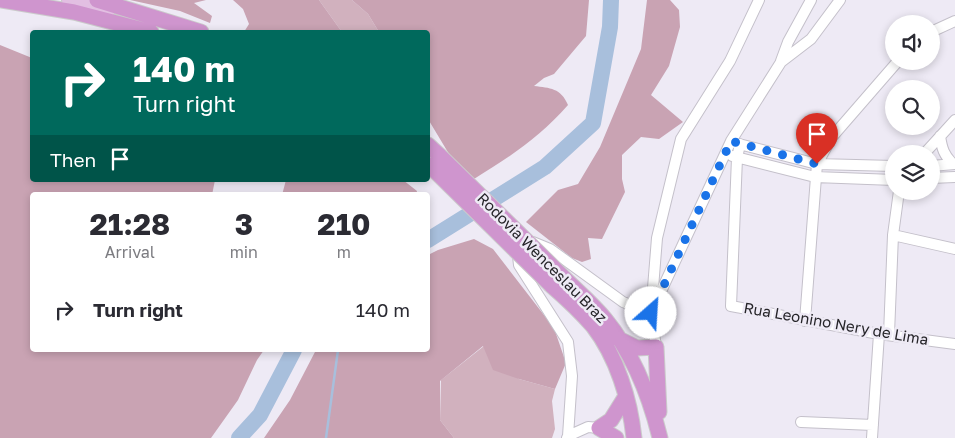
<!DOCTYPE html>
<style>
:root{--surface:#fff;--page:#f2f2f3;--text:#2b2b33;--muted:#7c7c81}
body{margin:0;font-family:"Golos Text",sans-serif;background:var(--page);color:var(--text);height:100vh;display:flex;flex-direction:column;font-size:19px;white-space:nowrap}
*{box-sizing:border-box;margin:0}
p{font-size:16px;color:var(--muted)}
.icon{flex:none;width:28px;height:28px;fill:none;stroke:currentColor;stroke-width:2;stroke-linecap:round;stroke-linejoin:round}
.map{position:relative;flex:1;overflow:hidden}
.details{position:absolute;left:30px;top:192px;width:400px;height:160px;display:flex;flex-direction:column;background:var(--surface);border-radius:5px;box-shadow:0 2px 8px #0003}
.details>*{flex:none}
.top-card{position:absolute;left:30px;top:30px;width:400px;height:152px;border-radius:5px;box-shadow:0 2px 8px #0003;background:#00695c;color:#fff;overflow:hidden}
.controls{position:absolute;left:885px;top:15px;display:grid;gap:10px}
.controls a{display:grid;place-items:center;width:55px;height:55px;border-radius:50%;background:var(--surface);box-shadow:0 2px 8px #0003;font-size:25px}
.pin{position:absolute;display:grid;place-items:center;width:42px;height:42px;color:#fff;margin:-51px -21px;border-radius:50% 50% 50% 0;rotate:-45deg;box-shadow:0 0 5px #0007}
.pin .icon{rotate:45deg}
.me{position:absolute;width:55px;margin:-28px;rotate:26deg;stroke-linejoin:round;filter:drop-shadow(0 0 4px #0008)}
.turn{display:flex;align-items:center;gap:18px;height:105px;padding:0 20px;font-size:22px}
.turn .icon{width:65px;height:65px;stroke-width:2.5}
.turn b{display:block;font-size:35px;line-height:42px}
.then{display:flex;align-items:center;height:48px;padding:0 20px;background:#0003;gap:10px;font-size:19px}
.eta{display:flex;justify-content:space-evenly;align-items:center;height:85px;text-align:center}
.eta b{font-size:30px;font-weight:700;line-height:35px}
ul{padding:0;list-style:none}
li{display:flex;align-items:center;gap:15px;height:65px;padding:0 20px}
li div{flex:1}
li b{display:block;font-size:19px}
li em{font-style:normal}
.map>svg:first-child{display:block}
</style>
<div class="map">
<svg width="955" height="438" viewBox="0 0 955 438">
<rect width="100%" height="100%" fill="#eeeaf5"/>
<path fill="#d1b1be" d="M319,0H352L368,14L379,32H342Z
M484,346L519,379L555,389L552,401L555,429L552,438H454L440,420L441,380Z"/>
<path fill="#c9a3b3" d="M130,0H206L194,3L212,16L210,23L180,11Z
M233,0H319L342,32H244L249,24L243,9Z
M352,0H589L586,36L554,74L544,78L534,86C550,88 561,88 568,105C540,137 510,157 474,179L452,159L428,119V32H379L368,14Z
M647,0H670L679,10L680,27L669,66L651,95L683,122L659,139L641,137L622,155V179L625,192L602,239L588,238L591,259L582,262L572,258L526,222L558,190L578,184L600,147L641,49Z
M0,45L32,58V180H215L212,195H32V350H264L257,360L238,400L211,438H0Z
M286,180H403L417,191L416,195H282Z
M474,239L493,249L554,328L566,363L555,389L519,379L493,370L483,346L440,381V420L454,438H264L290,400L316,350H428V255L438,250Z"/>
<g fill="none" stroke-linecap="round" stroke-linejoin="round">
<path stroke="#a8bfdc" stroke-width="2.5" d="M326,438L338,350"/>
<path stroke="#a8bfdc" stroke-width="16" d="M428,240L545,167L593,123L610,27L611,0
M239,438L260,415L294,350"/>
<g stroke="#c4c0ca" stroke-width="12">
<path id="minor" d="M931,32L955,21
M781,61L788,42L811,0
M940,136C942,149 944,155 953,164
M735,143L817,164L894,166
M740,144L737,158L731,306L879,334L955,344
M924,154L955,120
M732,156L815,177L894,180
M931,166L955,164
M931,178L955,177
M893,235L955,249
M530,243L533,242L550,249L623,302L651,313L731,141L781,62L811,39L840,0
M519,252L518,256L519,265L568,342L572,376L568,436
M805,321L817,164L832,137L898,61
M889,334L893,235L899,191
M656,347L651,313L657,238L681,139L730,61L759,0
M801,422L873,425
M567,438L568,436L588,427L599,428
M872,438L879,334"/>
</g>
<g stroke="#cbcacb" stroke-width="14">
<path id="major" d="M68,0L109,10"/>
</g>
<g stroke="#cbcacb" stroke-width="17">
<path id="highway" d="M2,0L74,12L151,32
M97,0L201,32
M428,145L440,156
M561,275C576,290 592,303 605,319C632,352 650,397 660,438
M551,285C566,298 580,311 593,326C617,357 630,400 634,438
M617,338L637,348L656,347L659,412
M599,428L611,420L626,396
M599,428L616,438"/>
</g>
<use href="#minor" stroke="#fff" stroke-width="10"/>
<use href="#major" stroke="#e2bfe2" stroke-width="12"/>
<use href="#highway" stroke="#cf95ce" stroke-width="15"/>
<g stroke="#cbcacb" stroke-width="17" stroke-linecap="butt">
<path id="highway-bridge" d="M440,156L561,275
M429,165L551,285"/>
</g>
<use href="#highway-bridge" stroke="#cf95ce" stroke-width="15"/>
</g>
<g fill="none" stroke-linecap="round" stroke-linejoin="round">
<path stroke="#1a73e8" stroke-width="9" stroke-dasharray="0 16.2" d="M651,313L731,141L817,164"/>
</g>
<g text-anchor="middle" stroke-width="5" stroke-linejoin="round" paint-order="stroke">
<g font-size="15" fill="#252428" stroke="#eeeaf5">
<text transform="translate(542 258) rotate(45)" y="5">Rodovia Wenceslau Braz</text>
<text transform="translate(836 324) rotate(10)" y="5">Rua Leonino Nery de Lima</text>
</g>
</g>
</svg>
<div class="controls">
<a><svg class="icon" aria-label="sound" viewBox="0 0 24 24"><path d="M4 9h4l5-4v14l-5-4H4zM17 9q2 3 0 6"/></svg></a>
<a><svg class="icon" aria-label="search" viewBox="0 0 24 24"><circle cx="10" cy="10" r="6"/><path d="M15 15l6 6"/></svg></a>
<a><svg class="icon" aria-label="layers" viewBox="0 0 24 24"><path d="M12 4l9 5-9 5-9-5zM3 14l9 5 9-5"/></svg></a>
</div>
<div class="pin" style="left:817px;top:164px;background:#d93025"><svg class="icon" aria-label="arrive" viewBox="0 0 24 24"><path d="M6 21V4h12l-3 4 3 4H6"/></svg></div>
<svg class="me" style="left:651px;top:313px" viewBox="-20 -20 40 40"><circle r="19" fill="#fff"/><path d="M0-13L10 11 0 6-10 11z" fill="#1a73e8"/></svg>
<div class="top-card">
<div class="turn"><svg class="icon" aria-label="right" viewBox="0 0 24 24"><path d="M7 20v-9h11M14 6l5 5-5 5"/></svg><div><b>140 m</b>Turn right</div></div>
<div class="then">Then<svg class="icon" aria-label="arrive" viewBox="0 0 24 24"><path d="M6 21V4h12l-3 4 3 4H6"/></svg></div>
</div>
<section class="details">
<div class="eta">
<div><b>21:28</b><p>Arrival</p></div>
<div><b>3</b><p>min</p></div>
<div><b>210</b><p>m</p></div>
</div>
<ul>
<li><svg class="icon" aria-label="right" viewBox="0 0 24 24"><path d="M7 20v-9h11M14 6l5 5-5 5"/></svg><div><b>Turn right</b></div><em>140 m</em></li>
</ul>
</section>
</div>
